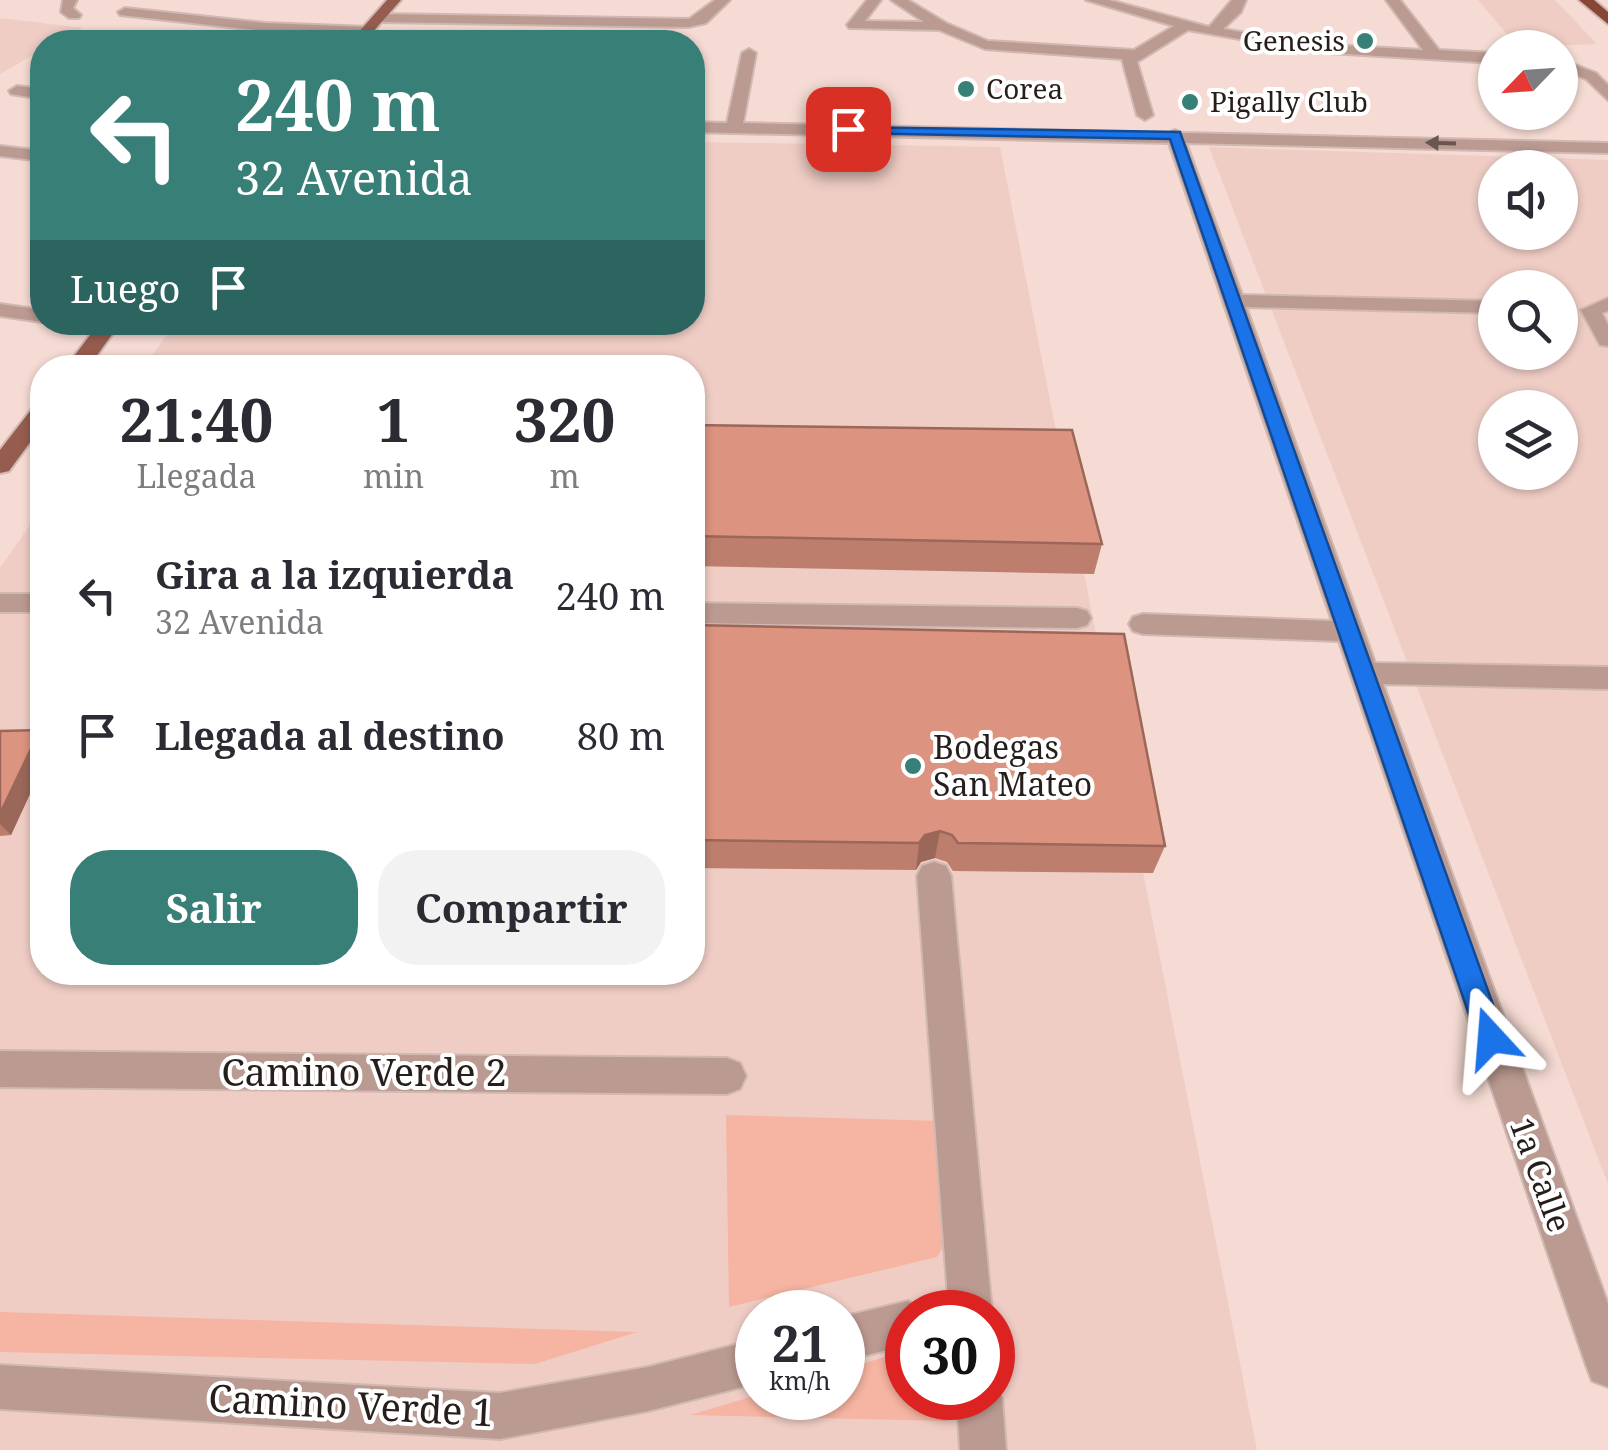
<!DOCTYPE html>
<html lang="es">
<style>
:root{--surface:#fff;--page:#f2f2f3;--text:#2b2b33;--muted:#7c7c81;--accent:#387f78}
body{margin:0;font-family:"Noto Serif",serif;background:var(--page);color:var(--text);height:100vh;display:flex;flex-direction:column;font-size:38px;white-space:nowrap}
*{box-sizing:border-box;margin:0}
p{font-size:32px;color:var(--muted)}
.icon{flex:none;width:55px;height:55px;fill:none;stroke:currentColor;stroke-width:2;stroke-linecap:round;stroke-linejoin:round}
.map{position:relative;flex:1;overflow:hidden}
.panel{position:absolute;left:30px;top:355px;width:675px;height:630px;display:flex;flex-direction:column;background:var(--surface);border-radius:40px;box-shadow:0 2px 8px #0004}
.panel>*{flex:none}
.guide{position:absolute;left:30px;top:30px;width:675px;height:305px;border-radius:40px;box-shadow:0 2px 8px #0004;background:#387f78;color:#fff;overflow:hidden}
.needle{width:65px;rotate:245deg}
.controls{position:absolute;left:1478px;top:30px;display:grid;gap:20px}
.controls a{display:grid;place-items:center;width:100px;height:100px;border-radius:50%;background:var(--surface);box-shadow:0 2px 8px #0004;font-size:50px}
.speed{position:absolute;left:735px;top:1290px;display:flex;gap:20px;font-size:50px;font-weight:700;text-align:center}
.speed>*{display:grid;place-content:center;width:130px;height:130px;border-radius:50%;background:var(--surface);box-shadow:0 2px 8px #0004;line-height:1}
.speed small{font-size:25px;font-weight:400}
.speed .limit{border:15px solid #d22;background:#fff;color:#111}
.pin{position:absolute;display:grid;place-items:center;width:85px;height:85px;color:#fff;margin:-42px;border-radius:20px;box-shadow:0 5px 15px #0006}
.me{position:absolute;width:110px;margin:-55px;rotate:341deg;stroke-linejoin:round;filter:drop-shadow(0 0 8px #0008)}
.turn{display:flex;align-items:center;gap:35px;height:210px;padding:0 40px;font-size:45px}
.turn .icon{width:130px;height:130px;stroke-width:2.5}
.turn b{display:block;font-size:70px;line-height:85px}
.then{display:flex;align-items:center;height:95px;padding:0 40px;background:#0003;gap:20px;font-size:38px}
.eta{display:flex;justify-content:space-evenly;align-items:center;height:170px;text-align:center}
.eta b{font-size:60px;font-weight:700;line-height:70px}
.cta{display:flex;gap:20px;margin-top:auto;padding:20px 40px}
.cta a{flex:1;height:115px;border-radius:40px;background:var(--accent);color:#fff;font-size:40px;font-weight:700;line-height:115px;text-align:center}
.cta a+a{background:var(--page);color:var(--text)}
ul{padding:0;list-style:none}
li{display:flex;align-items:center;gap:30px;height:140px;padding:0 40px}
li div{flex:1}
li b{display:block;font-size:38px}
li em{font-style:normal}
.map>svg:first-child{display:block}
</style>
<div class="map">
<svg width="1608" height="1450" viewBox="0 0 1608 1450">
<rect width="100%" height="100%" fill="#f5dbd3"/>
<path fill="#efcdc5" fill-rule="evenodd" d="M1478,0H1555L1597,44L1518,47Z
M0,18L83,28L57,42H42V50L0,74Z
M693,142L1000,147L1257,1450H0V568L42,508V972H692V368L143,367L176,323L692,322ZM758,1312H842V1398H758ZM908,1312H992V1398H908Z
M1209,147L1608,160V1184ZM1495,168H1560V232H1495ZM1495,288H1560V352H1495ZM1495,408H1560V472H1495Z"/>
<path fill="#f6b4a2" d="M726,1115L942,1121L955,1228L937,1257L729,1307Z
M0,1312L637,1332L535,1364L0,1352Z
M907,1350L908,1398H956L947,1421L690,1415L757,1395L842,1398L843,1370Z"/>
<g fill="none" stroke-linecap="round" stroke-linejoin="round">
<g stroke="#d0b9b2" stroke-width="4">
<path id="minor" d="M63,0H77L73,8L81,15L79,18H69L61,12Z
M715,0H730L706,23L689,27L378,22L371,18L378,14L689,19Z
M867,0H881L865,21L924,22L891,0H908L946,23L988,41L1134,50L1174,26L1086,0H1109L1209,27L1232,0H1246L1241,12L1223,29L1313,44L1423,50L1386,0H1400L1439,50L1495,53V63L1313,52L1188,30L1137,62L1153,115L1145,120L1137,115L1122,59L985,49L939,30L849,28L847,25Z
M125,8L265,23L367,27L374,31L367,35L265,31L120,15L118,12Z
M749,49L756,53L743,123L1168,133L1175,130L1182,133L1608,143V153L1186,143L1242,295L1495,301V313L1246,307L1375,663L1608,667V689L1383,684L1608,1304V1387L1592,1381L1586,1365L1339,641L1143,634L1133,631L1129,624L1133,617L1143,614L1332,621L1169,143L692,132V122L727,123L742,53Z
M1560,59L1596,73L1608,85V100L1586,79L1560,69Z
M17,86L42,89V99L11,94L9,91Z
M0,146L42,151V161L0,156Z
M1608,298V311L1602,313L1608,325V346L1600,345L1581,310Z
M0,304L42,310V322L0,316Z
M78,322H116L119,326L108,332Z
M0,594H42V612H0Z
M692,603L1077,608L1087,611L1091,618L1087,625L1077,628L692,623Z
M934,862L946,866L951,876L992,1312H949L917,876L922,866Z
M0,1051L727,1058L740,1063L746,1076L740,1089L727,1094L0,1087Z
M908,1301L925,1312H908V1345L842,1361V1317Z
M758,1339V1383L648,1411L500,1439L0,1409V1365L500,1393L648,1367Z
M992,1381L1002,1398L1006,1450H960L957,1398H992Z"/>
</g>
<g stroke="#d0b9b2" stroke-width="4">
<path id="major" d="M387,0H401L364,42H350Z
M100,322H121L88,368H65Z
M42,404V426L9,471L0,473V450L34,406Z"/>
</g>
<g stroke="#d0b9b2" stroke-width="4">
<path id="highway" d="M1579,0H1594L1608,12V24Z"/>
</g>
<use href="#minor" fill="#bb9a91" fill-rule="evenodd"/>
<use href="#major" fill="#965d4e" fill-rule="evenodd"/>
<use href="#highway" fill="#884735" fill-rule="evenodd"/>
</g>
<path fill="#bd7e6d" d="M692,425L1102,544L1094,574L692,566Z
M692,625L1165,846L1153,873L953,871L947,862L935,858L921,862L916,870L692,868Z
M40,730L42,732V768L11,835L0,836V731Z"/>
<path fill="#9a6759" d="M40,730L42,732V768L11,835L0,824V814Z
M940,831L935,858L921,862L916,870L919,843L925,835Z"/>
<path fill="#dc937f" stroke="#9a6759" stroke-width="2.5" d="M692,425L1072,430L1102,544L692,536Z
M692,625L1124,634L1165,846L958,843L952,835L940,831L925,835L919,843L692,840Z
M40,730L0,814V731Z"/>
<defs><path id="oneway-solid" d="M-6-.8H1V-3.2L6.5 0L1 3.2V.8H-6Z" transform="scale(2.5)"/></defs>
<use fill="#6a5650" href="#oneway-solid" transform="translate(1441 143) rotate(-178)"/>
<path fill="#1a73e8" stroke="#114b97" stroke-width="2.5" d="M843,127L1180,132L1505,1038L1501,1047L1491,1051L1481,1047L1477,1038L1170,139L848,133L841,129Z"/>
<g fill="#387f78" stroke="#fff" stroke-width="4">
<circle cx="1365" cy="41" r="10"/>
<circle cx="966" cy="89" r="10"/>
<circle cx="1190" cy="102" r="10"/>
<circle cx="913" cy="766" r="10"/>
</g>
<g text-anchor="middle" stroke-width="8" stroke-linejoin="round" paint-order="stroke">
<g font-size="28" fill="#271e1b" stroke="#fff" text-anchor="start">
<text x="1345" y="51" text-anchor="end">Genesis</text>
<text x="986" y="99">Corea</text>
<text x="1210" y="112">Pigally Club</text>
</g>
<g font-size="32" fill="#271e1b" stroke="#fff" text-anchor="start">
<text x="933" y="759">Bodegas<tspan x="933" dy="37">San Mateo</tspan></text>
</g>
<g font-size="32" fill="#271e1b" stroke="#fff">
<text transform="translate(1540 1175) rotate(70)" y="11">1a Calle</text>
</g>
<g font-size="38" fill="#271e1b" stroke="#fff">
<text x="364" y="1086">Camino Verde 2</text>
<text transform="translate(351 1406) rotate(3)" y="13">Camino Verde 1</text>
</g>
</g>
</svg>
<div class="controls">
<a><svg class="needle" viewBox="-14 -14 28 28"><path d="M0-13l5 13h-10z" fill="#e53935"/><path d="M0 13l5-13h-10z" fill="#7c7c81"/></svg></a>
<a><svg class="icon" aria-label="sound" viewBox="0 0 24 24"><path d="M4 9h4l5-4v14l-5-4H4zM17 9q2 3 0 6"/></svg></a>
<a><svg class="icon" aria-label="search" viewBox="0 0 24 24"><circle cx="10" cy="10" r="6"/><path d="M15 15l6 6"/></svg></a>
<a><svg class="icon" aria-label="layers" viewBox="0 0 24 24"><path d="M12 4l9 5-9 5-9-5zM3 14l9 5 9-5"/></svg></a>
</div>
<div class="speed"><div>21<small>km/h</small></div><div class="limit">30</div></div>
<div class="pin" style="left:848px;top:129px;background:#d93025"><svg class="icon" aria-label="arrive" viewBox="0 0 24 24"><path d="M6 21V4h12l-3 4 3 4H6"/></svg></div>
<svg class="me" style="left:1491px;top:1038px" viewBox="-20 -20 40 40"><path d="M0-17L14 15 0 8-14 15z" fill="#1a73e8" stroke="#fff" stroke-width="4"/></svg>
<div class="guide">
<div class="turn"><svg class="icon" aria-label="left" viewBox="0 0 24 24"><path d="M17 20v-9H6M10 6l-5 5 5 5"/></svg><div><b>240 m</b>32 Avenida</div></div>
<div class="then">Luego<svg class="icon" aria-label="arrive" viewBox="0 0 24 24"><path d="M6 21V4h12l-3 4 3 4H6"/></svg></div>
</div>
<section class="panel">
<div class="eta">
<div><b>21:40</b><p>Llegada</p></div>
<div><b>1</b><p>min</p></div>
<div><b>320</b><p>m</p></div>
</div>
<ul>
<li><svg class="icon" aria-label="left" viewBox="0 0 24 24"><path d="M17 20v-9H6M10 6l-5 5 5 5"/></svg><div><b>Gira a la izquierda</b><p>32 Avenida</p></div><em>240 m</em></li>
<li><svg class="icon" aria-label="arrive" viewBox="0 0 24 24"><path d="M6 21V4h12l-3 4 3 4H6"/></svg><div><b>Llegada al destino</b></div><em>80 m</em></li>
</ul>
<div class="cta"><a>Salir</a><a>Compartir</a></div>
</section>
</div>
